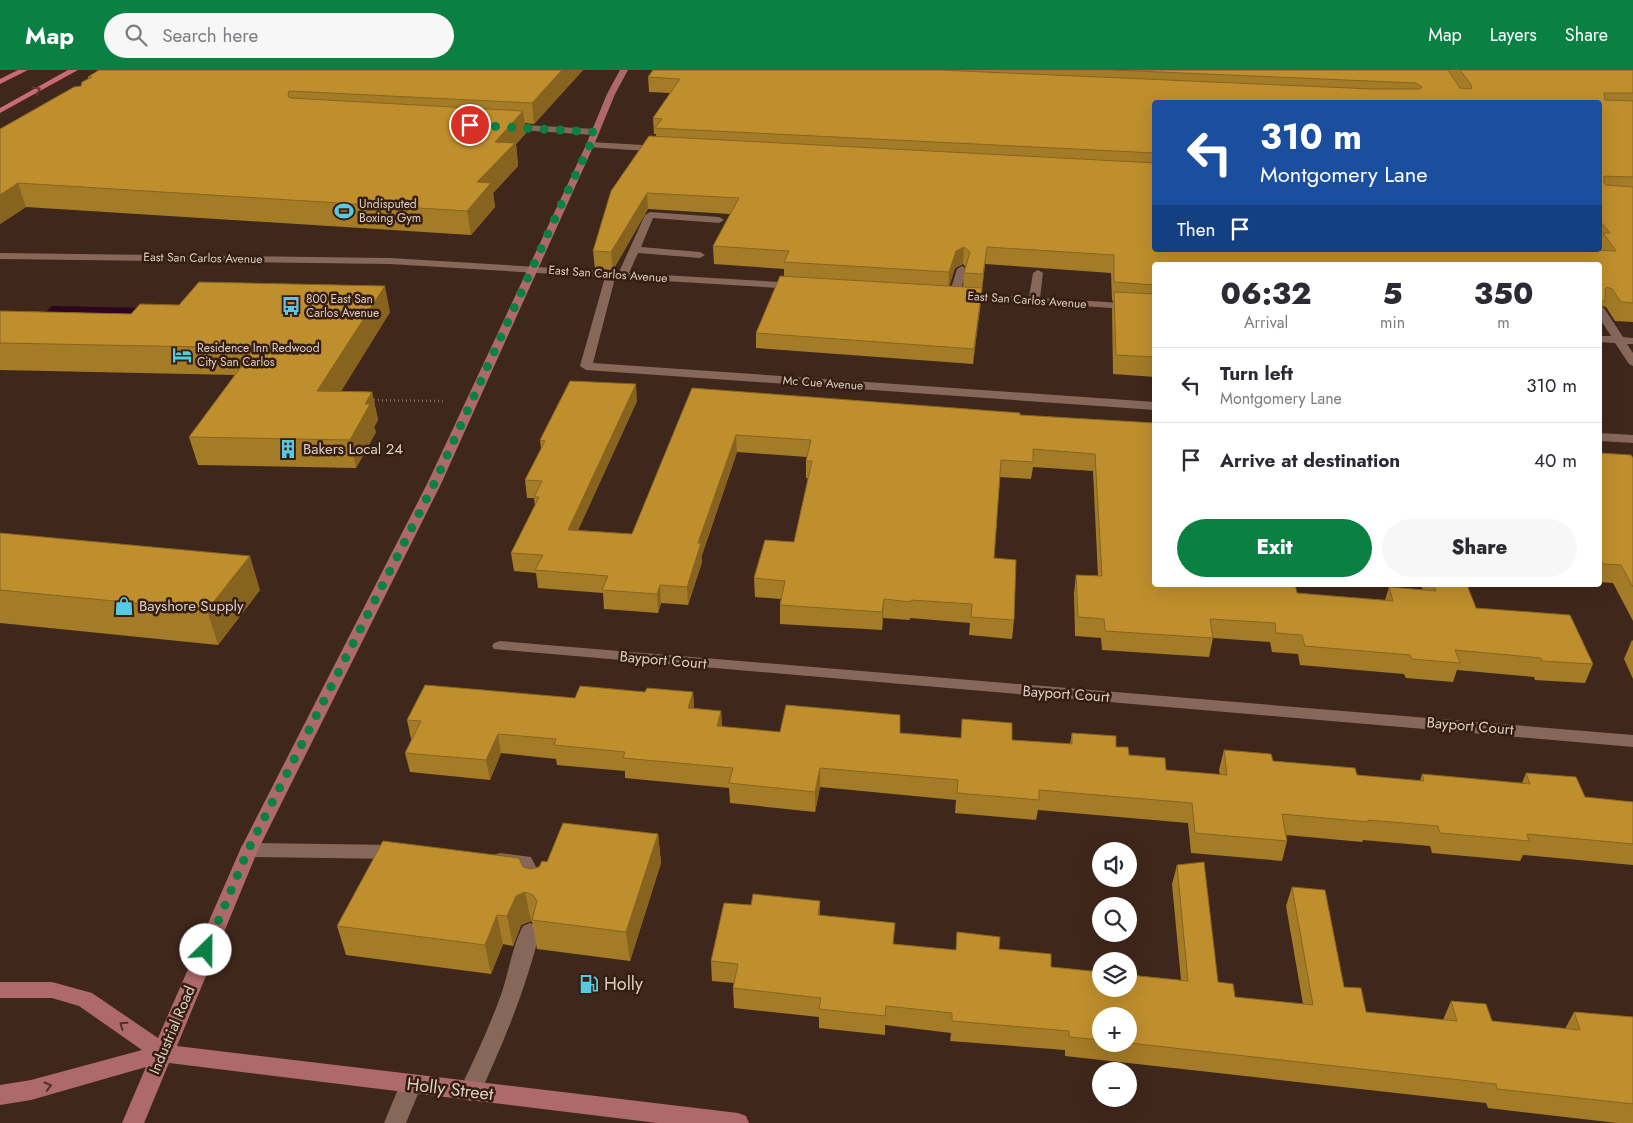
<!DOCTYPE html>
<meta charset="utf-8">
<style>
:root{--surface:#fff;--page:#f7f7f7;--text:#2b2b33;--muted:#7c7c81;--line:#e1e1e2;--accent:#0b8043}
body{margin:0;font-family:Jost,sans-serif;background:var(--page);color:var(--text);height:100vh;display:flex;flex-direction:column;font-size:19px;white-space:nowrap}
*{box-sizing:border-box;margin:0}
p{font-size:16px;color:var(--muted)}
.icon{flex:none;width:28px;height:28px;fill:none;stroke:currentColor;stroke-width:2;stroke-linecap:round;stroke-linejoin:round}
.map{position:relative;flex:1;overflow:hidden}
.panel{position:absolute;left:1152px;top:192px;width:450px;height:325px;display:flex;flex-direction:column;background:var(--surface);border-radius:5px;box-shadow:0 5px 20px #0002}
.panel>*{flex:none}
.top-card{position:absolute;left:1152px;top:30px;width:450px;height:152px;border-radius:5px;box-shadow:0 5px 20px #0002;background:#1a4fa0;color:#fff;overflow:hidden}
.fabs{position:absolute;left:1092px;top:772px;display:grid;gap:10px}
.fabs a{display:grid;place-items:center;width:45px;height:45px;border-radius:50%;background:var(--surface);box-shadow:0 5px 20px #0002;font-size:25px}
.pin{position:absolute;display:grid;place-items:center;width:42px;height:42px;color:#fff;margin:-21px;border:2px solid #fff;border-radius:50%;box-shadow:0 1px 5px #0007}
.me{position:absolute;width:55px;margin:-28px;rotate:23deg;stroke-linejoin:round;filter:drop-shadow(0 0 4px #0008)}
.turn{display:flex;align-items:center;gap:18px;height:105px;padding:0 25px;font-size:22px}
.turn .icon{width:65px;height:65px;stroke-width:2.5}
.turn b{display:block;font-size:35px;line-height:42px}
.then{display:flex;align-items:center;height:48px;padding:0 25px;background:#0003;gap:10px;font-size:19px}
.eta{display:flex;justify-content:space-evenly;align-items:center;height:85px;text-align:center}
.eta b{font-size:30px;font-weight:800;line-height:35px}
.action{display:flex;gap:10px;margin-top:auto;padding:10px 25px}
.action a{flex:1;height:58px;border-radius:30px;background:var(--accent);color:#fff;font-size:20px;font-weight:800;line-height:58px;text-align:center}
.action a+a{background:var(--page);color:var(--text)}
ul{padding:0;list-style:none}
li{display:flex;align-items:center;gap:15px;height:75px;padding:0 25px;border-top:1px solid var(--line)}
li div{flex:1}
li b{display:block;font-size:19px}
li em{font-style:normal}
header{display:flex;align-items:center;gap:30px;box-sizing:border-box;height:70px;padding:0 25px;background:var(--accent);color:#fff}
header strong{font-size:24px}
nav{display:flex;gap:28px;margin-inline-start:auto;font-size:18px}
.search{width:350px;height:45px;background:var(--page);display:flex;align-items:center;gap:12px;box-sizing:border-box;padding:0 18px;border-radius:28px;color:var(--muted);font-size:19px}
.map>svg:first-child{display:block}
</style>
<header>
<strong>Map</strong>
<div class="search"><svg class="icon" aria-label="search" viewBox="0 0 24 24"><circle cx="10" cy="10" r="6"/><path d="M15 15l6 6"/></svg>Search here</div>
<nav><a>Map</a><a>Layers</a><a>Share</a></nav>
</header>
<div class="map">
<svg width="1633" height="1053" viewBox="0 0 1633 1053">
<rect width="100%" height="100%" fill="#40271b"/>
<path fill="#2c0521" d="M52,236L145,238L127,256L33,254Z"/>
<g fill="none" stroke-linecap="round" stroke-linejoin="round">
<path stroke="#7f6a5f" stroke-width="2.5" stroke-dasharray="1 3" stroke-linecap="butt" d="M370,330L443,331"/>
<path fill="#85685a" fill-rule="evenodd" d="M506,54L594,59L598,62L594,65L503,59L502,57Z
M590,72L661,76L665,79L661,82L587,77L586,75Z
M650,142L719,147L724,150L719,153L653,148L641,177L700,182L705,185L700,188L638,183L629,203L797,213L802,216L797,219L615,208L593,293L1155,332V340L586,300L580,296L605,207L390,194L0,189V183L390,188L619,202L645,145Z
M962,196L967,199L960,223L1029,227L1033,203L1038,200L1043,203L1040,228L1155,235V241L950,227L949,225L957,199Z
M1600,237L1604,238L1623,267L1633,268V274H1627L1633,283V296L1629,294L1615,273L1600,272V266H1611L1600,249Z
M1600,363L1633,365V373L1600,371Z
M500,571L1633,665V677L494,579L492,576L494,573Z
M249,773L397,775L404,777L406,782L404,787L397,789L249,787L242,785L240,780L242,775Z
M500,783L531,787L545,815L542,820L535,822L528,820L518,798L493,795L491,790L493,785Z
M530,853L537,856L540,861C525,922 504,971 478,1028L470,1031L462,1028L459,1021C475,988 490,956 502,922C509,901 513,874 523,856Z
M411,1004L419,1007L422,1014L406,1053H384L403,1007Z"/>
<path fill="#ae696a" fill-rule="evenodd" d="M620,0H628L615,24L594,75L441,414L258,780L177,976L738,1043L746,1046L749,1053H657L169,993L144,1053H122L146,997L31,1030L0,1035V1015L31,1010L142,980L79,936L52,928H0V912H52L92,923L158,968L240,780L427,414L586,75L607,24Z"/>
<path fill="#c96a74" fill-rule="evenodd" d="M18,0H28L0,14V9Z
M68,0H78L0,43V38Z"/>
</g>
<path fill="#a47b27" fill-rule="evenodd" d="M99,0H583L534,54L525,53L526,63L516,74L518,96L493,123L495,137L471,165L26,137L0,154V59L81,16L88,9V7Z
M653,0H1633V252L1615,251L1606,237L1603,236L1600,245V195H1155V307L1113,304L1112,240L1113,231L1112,230L1111,203L985,194L973,294L756,278V263L784,206V199L714,194L713,176L730,144L648,139L613,200L595,199L593,181L656,67V64H654L653,48L670,23L649,22L648,7ZM1155,32H1600V180H1155ZM963,194L966,197L964,203L963,217L949,216L955,198Z
M0,241L131,244L390,242L341,321L372,322L378,350L374,357L376,362L356,398L198,395L189,367L235,305L0,300Z
M692,318L1020,345L1155,353L1297,523L1385,530L1389,517L1423,520L1421,515H1467L1476,538L1593,594L1585,613L1535,610L1534,607L1457,600L1453,612L1406,608L1404,604L1300,595L1298,584L1272,582L1270,572L1213,568L1209,587L1102,580L1101,568L1075,566L1074,523L1076,505L1098,506L1093,401L1033,397L1031,409L1000,407L994,488L1014,550L1012,569L969,565L970,553L910,548V550L883,548L882,560L780,554V535L781,529L755,527L754,508L794,472L808,408H806V391L807,387L737,382L702,485V492L688,535L661,533L658,543L604,539L603,523L538,518L536,503L514,501L511,483L535,436L534,428H527L525,410L541,379L540,370L637,331L578,460L632,464Z
M1600,383L1633,388V551L1613,513L1600,512Z
M0,463L260,520L218,575L0,553Z
M1632,570L1633,571V609L1624,589Z
M645,622H693L694,638L721,641L722,657L780,662L900,663L961,668L1012,670L1070,674L1072,663L1116,677L1129,685L1166,700L1220,705L1219,700L1224,680L1273,691L1357,705L1420,711L1422,704L1522,713L1526,703L1585,727L1633,732V795L1523,785L1520,791L1432,783L1430,776L1363,770L1362,772L1286,765L1287,771L1282,791L1191,783L1188,753L1038,740L1036,750L955,743L956,730L820,717L815,742L730,733L729,718L625,708V701L557,695L556,689L501,683L490,710L410,702L405,683L412,670L411,669L407,650L575,628Z
M658,764L661,793L630,891L537,879L532,852L531,851L521,855L513,876L503,874L491,904L346,885L337,856L523,797L531,799L539,797L547,792Z
M1177,795L1218,912L1235,927L1303,934L1286,836L1292,817L1344,917L1366,942L1443,950L1451,931L1492,951L1565,959L1574,942L1633,947V1053H1617L1488,1038L1486,1033L1065,986V980L950,971L951,963L885,955V965L819,958V947L734,938L733,918L734,913L712,911L711,891L751,835L820,845L894,874L956,880L957,862L999,879L1051,897L1181,910L1172,814ZM1101,946L1129,974H1101Z"/>
<path fill="#866420" d="M562,0H583L534,54L532,33Z
M523,41L526,63L516,74L518,96L493,123L495,137L471,165L467,141L477,112L495,72Z
M18,113L26,137L0,154V125Z
M647,123L648,139L613,200L611,182Z
M964,177L963,194L955,198L948,220L949,202L956,181Z
M987,177L985,194L982,222L983,204Z
M385,216L390,242L324,349L317,321Z
M982,218L981,232L973,294L974,279Z
M636,314L637,331L570,478L568,460Z
M372,322L378,350L374,357L376,362L356,398L350,370L365,334Z
M736,365L737,382L702,485V492L688,535L687,517L698,473Z
M250,486L260,520L218,575L207,540Z
M660,515L661,533L658,543L657,524Z
M884,529L883,548L882,560V542Z
M693,622L694,642L688,638Z
M721,641L722,660L717,656Z
M498,664L501,683L490,710L486,690Z
M820,698V717L815,742V722Z
M658,764L661,793L630,891L626,862Z
M525,822L531,851L521,855L513,876L507,846L516,826Z
M820,831V850L818,845Z
M497,845L503,874L491,904L485,875Z"/>
<path fill="#bf8f2d" stroke="#866420" d="M99,0H562L532,33L289,21L288,26L290,28L523,41L495,72L515,73L477,112L491,113L467,141L18,113L0,125V59L74,17L81,16L82,12L92,7H88Z
M653,0H939L1372,19H1420L1422,17L1416,13L1113,0H1448L1460,18L1471,19L1472,16L1460,0H1633V23H1604L1605,30L1633,31V107L1604,106V113L1606,115L1633,117V233L1621,232L1612,219L1607,217L1605,219V231H1600V195H1155V215L1114,212V185L987,177L983,204L964,203L970,182L964,177L956,181L949,202L784,192L789,181L713,176L739,128L647,123L611,182L593,181L611,121L649,66L1155,93V180H1597L1616,181L1603,163H1610L1600,151V32H1155V83L655,58L662,49L653,48L680,9L648,7Z
M780,206L982,218L974,279L756,263Z
M199,212L385,216L317,321L372,322L365,334H370L350,370L189,367L255,278L0,273V241L131,244L140,234L179,235Z
M1114,222L1155,224V287L1116,285Z
M570,311L636,314L568,460L632,464L692,318L1020,343V345L1155,353V515H1295L1297,523L1393,531L1389,517L1436,521L1434,515H1467L1476,538L1570,545L1593,594L1542,591L1541,588L1455,580L1460,593L1412,589L1410,585L1305,576L1302,565L1276,563L1275,553L1210,549L1213,568L1105,561L1104,549L1078,547L1076,505L1102,506L1095,384L1033,379V392L1001,390L994,488L1016,490L1014,550L971,547L972,534L911,530V532L884,529L882,542L780,535L785,511L754,508L765,470L794,472L812,391H806L811,370L736,365L698,473H701L687,517L660,515L657,524L602,520L608,506L535,500L543,485L511,483L539,427H534L542,411L525,410L545,371L540,370Z
M1600,383L1631,385L1633,388V517L1621,495L1603,494L1600,488Z
M0,463L250,486L207,540L0,520Z
M425,615L575,628L580,616L645,622L647,618L693,622L688,638L721,641L717,656L780,662L786,635L900,645V663L961,668L962,649L1012,653V670L1072,674V663L1116,666V677H1128L1129,685L1165,688L1166,700L1227,705L1224,680L1271,684L1273,691L1355,698L1357,705L1424,711L1422,704L1530,714L1526,703L1576,707L1585,727L1633,732V774L1527,764L1529,771L1440,763L1438,756L1368,750V752L1282,744L1287,771L1195,763L1192,733L1039,720V730L957,723L958,710L820,698L815,722L729,713L733,698L623,688L625,682L554,675L556,669L498,664L486,690L405,683L421,651L407,650Z
M563,753L658,764L626,862L532,850L537,831L533,825L525,822L516,826L507,846L497,845L485,875L337,856L383,771L519,788L523,797L531,799L539,797L542,791L547,792Z
M1204,792L1218,912L1233,914L1235,927L1313,935L1292,817L1325,820L1344,917L1361,918L1366,942L1457,951L1451,931L1486,934L1492,951L1580,960L1574,942L1633,947V1034L1497,1019L1496,1014L1129,973V946H1101V970L1069,967V961L952,951V943L886,936L885,946L819,939L821,928L733,918L738,894L711,891L724,833L751,835L753,824L820,831L818,845L895,853L893,874L956,880L957,862L1000,867L999,879L1051,884V897L1101,902V919H1129V905L1188,911L1177,795Z"/>
<defs><path id="oneway-chevron" d="M-2-3.5L2.5 0L-2 3.5" fill="none" stroke-width="1.6" stroke-linecap="round" stroke-linejoin="round" transform="scale(1.25)"/></defs>
<use stroke="#61352f" href="#oneway-chevron" transform="translate(37 20) rotate(-29)"/>
<g stroke="#533127">
<use href="#oneway-chevron" transform="translate(123 955) rotate(-145)"/>
<use href="#oneway-chevron" transform="translate(48 1016) rotate(-16)"/>
</g>
<g fill="none" stroke-linecap="round" stroke-linejoin="round">
<path stroke="#0b8043" stroke-width="9" stroke-dasharray="0 16.2" d="M206,880L248,780L434,414L561,135L590,75L594,62L470,55"/>
</g>
<defs>
<g id="stadium-bare" transform="scale(1.5)"><path d="M0-5a6.5 5 0 1 0 0 10a6.5 5 0 1 0 0-10ZM-3.5-1.8h7v3.6h-7Z" fill="#57c9e2" stroke="#351e11" stroke-width="2.5" paint-order="stroke"/></g>
<g id="bus-bare" transform="scale(1.5)"><path d="M-5-6H5V4H4V6H2V4H-2V6H-4V4H-5ZM-3.5-4V0h7V-4ZM-3.5 1.2v1.5H-2V1.2ZM2 1.2v1.5H3.5V1.2Z" fill="#57c9e2" stroke="#351e11" stroke-width="2.5" paint-order="stroke"/></g>
<g id="hotel-bare" transform="scale(1.5)"><path d="M-6-4.5h1.5V1H6V5H4.5V3h-9V5H-6ZM-4 0a1.8 1.8 0 1 1 3.6 0ZM.5 0V-2.5h3Q6-2.5 6 0Z" fill="#57c9e2" stroke="#351e11" stroke-width="2.5" paint-order="stroke"/></g>
<g id="building-bare" transform="scale(1.5)"><path d="M-4-6H4V6H1V3H-1V6H-4ZM-2.5-4.3h1.7v1.8h-1.7ZM.8-4.3h1.7v1.8H.8ZM-2.5-1h1.7V.8h-1.7ZM.8-1h1.7V.8H.8Z" fill="#57c9e2" stroke="#351e11" stroke-width="2.5" paint-order="stroke"/></g>
<g id="shop-bare" transform="scale(1.5)"><path d="M-5-2.5h2.3a2.7 3.5 0 0 1 5.4 0H5L5.5 6h-11ZM-1.5-2.5h3a1.5 2.3 0 0 0-3 0Z" fill="#57c9e2" stroke="#351e11" stroke-width="2.5" paint-order="stroke"/></g>
<g id="fuel-bare" transform="scale(1.5)"><path d="M-5.5-6h7V0h2V4h1.3V-2.5L3-4.5l.8-.8L6-3V5H2.5V1h-1V6h-7ZM-4.2-4.7v3.2H.2V-4.7Z" fill="#57c9e2" stroke="#351e11" stroke-width="2.5" paint-order="stroke"/></g>
</defs>
<g fill-rule="evenodd">
<use href="#stadium-bare" x="344" y="141"/>
<use href="#bus-bare" x="291" y="236"/>
<use href="#hotel-bare" x="182" y="285"/>
<use href="#building-bare" x="288" y="379"/>
<use href="#shop-bare" x="124" y="536"/>
<use href="#fuel-bare" x="589" y="914"/>
</g>
<g text-anchor="middle" stroke-width="5" stroke-linejoin="round" paint-order="stroke">
<g font-size="12" fill="#decec6" stroke="#351e11" text-anchor="start">
<text x="359" y="138">Undisputed<tspan x="359" dy="14">Boxing Gym</tspan></text>
<text x="306" y="233">800 East San<tspan x="306" dy="14">Carlos Avenue</tspan></text>
<text x="197" y="282">Residence Inn Redwood<tspan x="197" dy="14">City San Carlos</tspan></text>
</g>
<g font-size="12" fill="#decec6" stroke="#351e11">
<text transform="translate(203 188) rotate(1)" y="4">East San Carlos Avenue</text>
<text transform="translate(608 204) rotate(4)" y="4">East San Carlos Avenue</text>
<text transform="translate(1027 230) rotate(4)" y="4">East San Carlos Avenue</text>
<text transform="translate(823 313) rotate(4)" y="4">Mc Cue Avenue</text>
</g>
<g font-size="15" fill="#decec6" stroke="#351e11" text-anchor="start">
<text x="303" y="384">Bakers Local 24</text>
<text x="139" y="541">Bayshore Supply</text>
</g>
<g font-size="15" fill="#decec6" stroke="#351e11">
<text transform="translate(663 590) rotate(5)" y="5">Bayport Court</text>
<text transform="translate(1066 624) rotate(4)" y="5">Bayport Court</text>
<text transform="translate(1470 656) rotate(5)" y="5">Bayport Court</text>
<text transform="translate(172 960) rotate(-67)" y="5">Industrial Road</text>
</g>
<g font-size="18" fill="#decec6" stroke="#351e11" text-anchor="start">
<text x="604" y="920">Holly</text>
</g>
<g font-size="18" fill="#decec6" stroke="#351e11">
<text transform="translate(450 1019) rotate(7)" y="6">Holly Street</text>
</g>
</g>
</svg>
<div class="fabs">
<a><svg class="icon" aria-label="sound" viewBox="0 0 24 24"><path d="M4 9h4l5-4v14l-5-4H4zM17 9q2 3 0 6"/></svg></a>
<a><svg class="icon" aria-label="search" viewBox="0 0 24 24"><circle cx="10" cy="10" r="6"/><path d="M15 15l6 6"/></svg></a>
<a><svg class="icon" aria-label="layers" viewBox="0 0 24 24"><path d="M12 4l9 5-9 5-9-5zM3 14l9 5 9-5"/></svg></a>
<a>+</a>
<a>−</a>
</div>
<div class="pin" style="left:470px;top:55px;background:#d93025"><svg class="icon" aria-label="arrive" viewBox="0 0 24 24"><path d="M6 21V4h12l-3 4 3 4H6"/></svg></div>
<svg class="me" style="left:206px;top:880px" viewBox="-20 -20 40 40"><circle r="19" fill="#fff"/><path d="M0-13L10 11 0 6-10 11z" fill="#0b8043"/></svg>
<div class="top-card">
<div class="turn"><svg class="icon" aria-label="left" viewBox="0 0 24 24"><path d="M17 20v-9H6M10 6l-5 5 5 5"/></svg><div><b>310 m</b>Montgomery Lane</div></div>
<div class="then">Then<svg class="icon" aria-label="arrive" viewBox="0 0 24 24"><path d="M6 21V4h12l-3 4 3 4H6"/></svg></div>
</div>
<section class="panel">
<div class="eta">
<div><b>06:32</b><p>Arrival</p></div>
<div><b>5</b><p>min</p></div>
<div><b>350</b><p>m</p></div>
</div>
<ul>
<li><svg class="icon" aria-label="left" viewBox="0 0 24 24"><path d="M17 20v-9H6M10 6l-5 5 5 5"/></svg><div><b>Turn left</b><p>Montgomery Lane</p></div><em>310 m</em></li>
<li><svg class="icon" aria-label="arrive" viewBox="0 0 24 24"><path d="M6 21V4h12l-3 4 3 4H6"/></svg><div><b>Arrive at destination</b></div><em>40 m</em></li>
</ul>
<div class="action"><a>Exit</a><a>Share</a></div>
</section>
</div>
